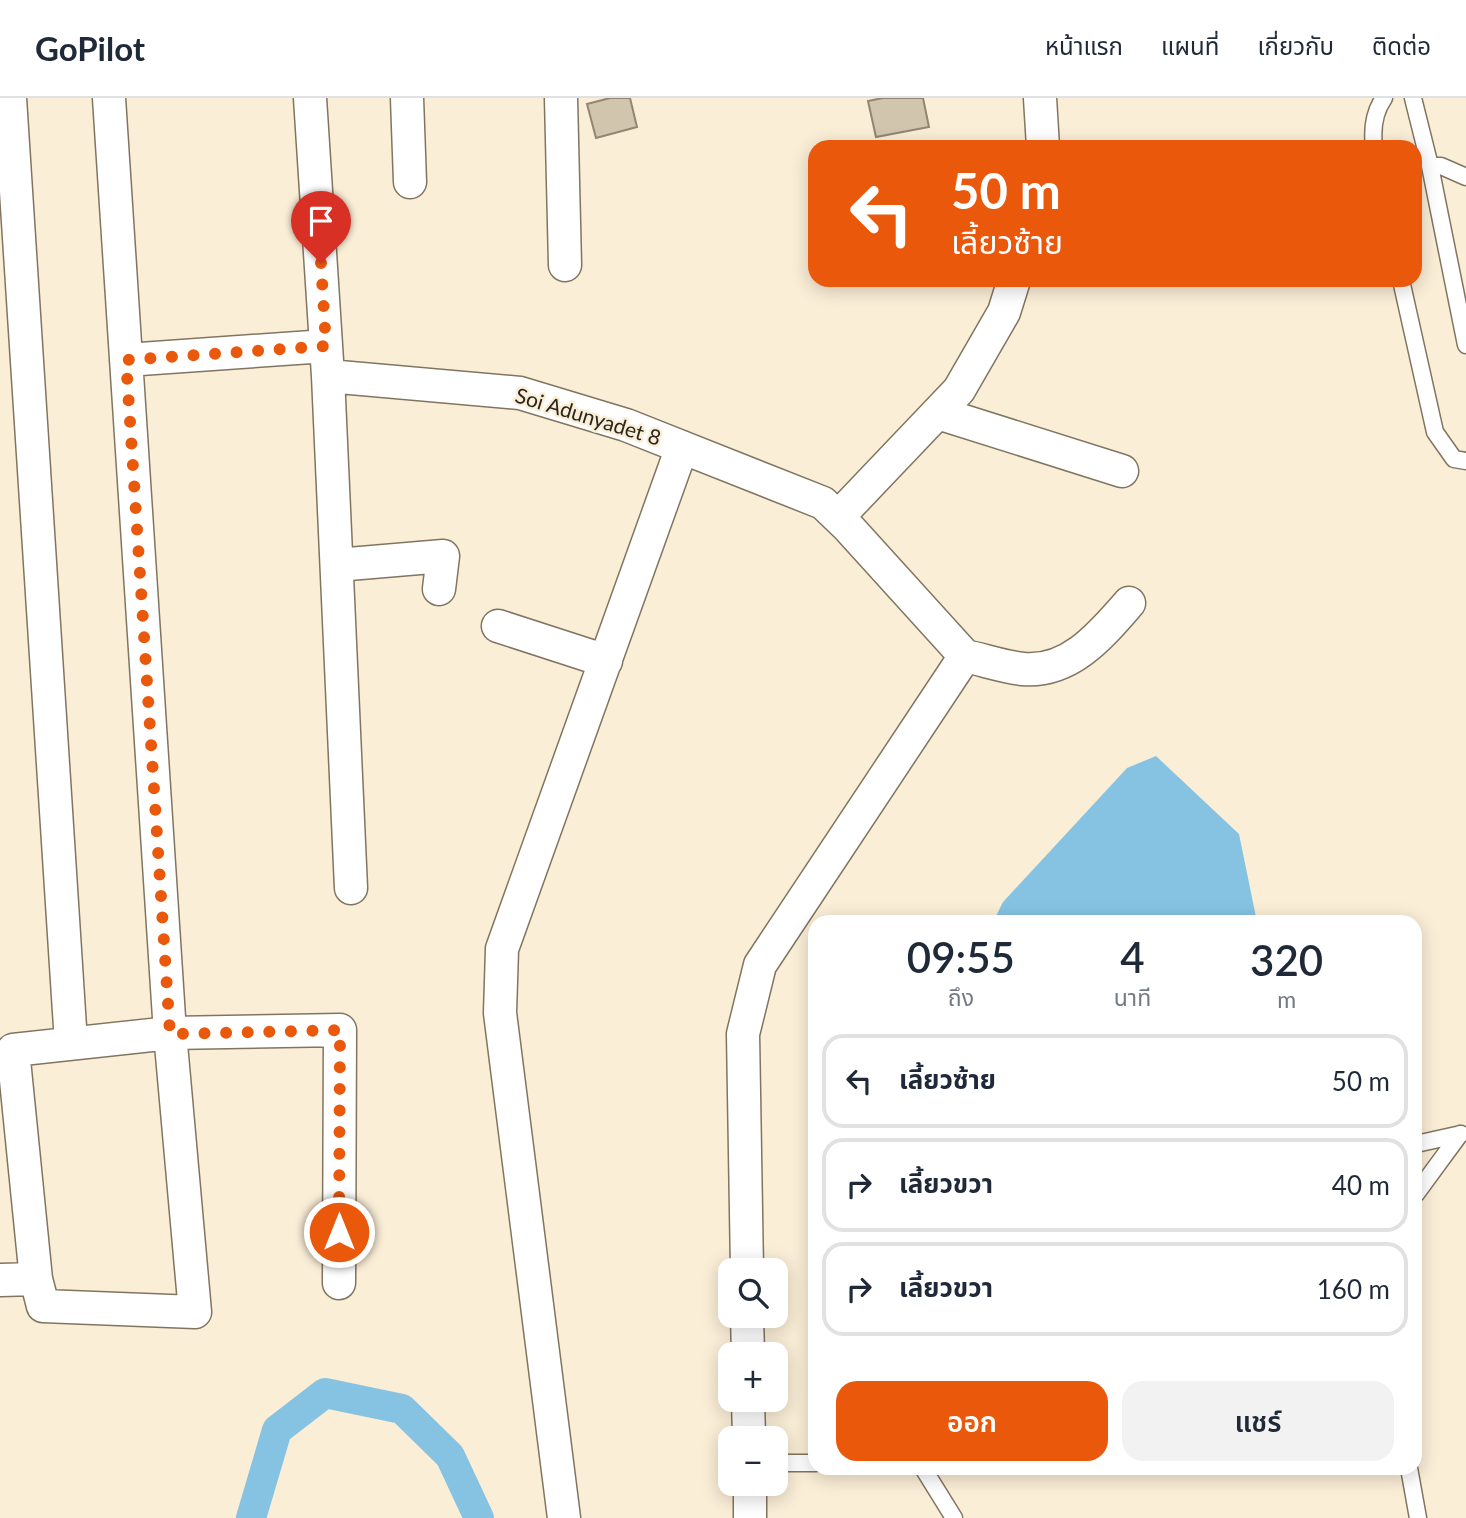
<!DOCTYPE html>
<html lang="th">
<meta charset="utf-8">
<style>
:root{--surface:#fff;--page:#f2f2f3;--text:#1f2937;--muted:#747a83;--line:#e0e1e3;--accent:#ea580c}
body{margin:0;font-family:Lato,"Noto Sans Thai",sans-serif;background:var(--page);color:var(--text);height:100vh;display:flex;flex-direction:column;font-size:26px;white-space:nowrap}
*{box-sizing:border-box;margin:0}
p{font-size:23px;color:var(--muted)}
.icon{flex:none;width:38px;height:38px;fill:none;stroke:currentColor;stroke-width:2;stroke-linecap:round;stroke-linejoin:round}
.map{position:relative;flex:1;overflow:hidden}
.panel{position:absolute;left:808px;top:817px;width:614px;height:560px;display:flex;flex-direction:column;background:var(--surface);border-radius:21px;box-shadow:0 4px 18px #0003}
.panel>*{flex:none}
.hud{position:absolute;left:808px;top:42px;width:614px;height:147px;border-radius:21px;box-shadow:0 4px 18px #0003;background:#ea580c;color:#fff;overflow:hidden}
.buttons{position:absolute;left:718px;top:1160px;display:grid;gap:14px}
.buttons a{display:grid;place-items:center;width:70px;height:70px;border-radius:14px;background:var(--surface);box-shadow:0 4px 18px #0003;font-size:35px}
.pin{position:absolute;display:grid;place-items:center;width:60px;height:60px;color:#fff;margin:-72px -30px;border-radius:50% 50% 50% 0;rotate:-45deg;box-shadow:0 0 7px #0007}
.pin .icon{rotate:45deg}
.me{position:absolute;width:77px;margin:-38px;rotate:0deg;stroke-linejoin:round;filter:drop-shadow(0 0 5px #0008)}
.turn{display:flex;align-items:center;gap:24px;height:147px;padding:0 28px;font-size:32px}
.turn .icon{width:91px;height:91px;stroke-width:2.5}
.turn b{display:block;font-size:49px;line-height:60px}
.eta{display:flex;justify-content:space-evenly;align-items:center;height:119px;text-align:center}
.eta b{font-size:42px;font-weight:600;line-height:49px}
.button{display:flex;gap:14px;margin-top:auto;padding:14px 28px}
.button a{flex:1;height:80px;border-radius:21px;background:var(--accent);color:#fff;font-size:28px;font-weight:600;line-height:80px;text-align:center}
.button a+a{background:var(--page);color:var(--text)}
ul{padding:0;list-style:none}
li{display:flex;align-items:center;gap:21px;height:94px;margin:0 14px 10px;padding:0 14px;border:4px solid var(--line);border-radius:21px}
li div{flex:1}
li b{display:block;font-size:26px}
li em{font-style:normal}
header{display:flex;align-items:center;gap:42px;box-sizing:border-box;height:98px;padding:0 35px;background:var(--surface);border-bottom:2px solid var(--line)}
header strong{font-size:33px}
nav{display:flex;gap:38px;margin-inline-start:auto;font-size:24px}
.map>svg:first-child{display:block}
</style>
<header>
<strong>GoPilot</strong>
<nav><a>หน้าแรก</a><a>แผนที่</a><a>เกี่ยวกับ</a><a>ติดต่อ</a></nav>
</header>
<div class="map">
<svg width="1466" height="1420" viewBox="0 0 1466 1420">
<rect width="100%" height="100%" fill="#fbeed7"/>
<path fill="#86c3e3" d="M1156,658L1239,736L1257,824H993L1003,804L1127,670Z"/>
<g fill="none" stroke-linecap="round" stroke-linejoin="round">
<path stroke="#86c3e3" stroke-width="30" d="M251,1420L277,1332L325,1295L402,1311L450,1358L479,1420"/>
</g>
<path fill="#d2c5ae" stroke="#928671" stroke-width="2" d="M610,0H630L637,29L596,40L587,6Z
M883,0H923L929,29L876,39L868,3Z"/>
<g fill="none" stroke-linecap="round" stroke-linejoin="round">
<g stroke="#807560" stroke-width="19">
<path id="service" d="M1413,0L1430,68L1466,247
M1374,49C1372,32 1374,14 1384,0
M1430,68H1441L1466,79
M1401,182L1435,334L1454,361L1466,363
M1416,1046L1461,1036
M1416,1096L1460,1036
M775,1365H816
M923,1370L954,1420
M1409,1370L1418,1420"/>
</g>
<g stroke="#807560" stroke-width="35">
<path id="minor" d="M10,0L71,945
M310,0L328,278L520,295L626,327L823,405L848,429L965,558
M407,0L410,84
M561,0L565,167
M1040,0L1043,49
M126,262L326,248
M328,278L351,790
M938,315L1122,373
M838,419L959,292L1004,214L1014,182
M337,467L443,458L439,491
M498,528L606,563
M965,558C984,562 1004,569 1023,571C1070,575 1101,537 1129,505
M747,1172L743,936L760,867L965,558
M36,1181L13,952L170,935L340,932L339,1185
M0,1182L36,1181L43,1208L195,1214L170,935L109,0
M747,1218L748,1256
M748,1302L749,1340
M750,1386V1420
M564,1420L500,915L502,851L682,349"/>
</g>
<use href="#service" stroke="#fff" stroke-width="16"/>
<use href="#minor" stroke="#fff" stroke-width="32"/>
</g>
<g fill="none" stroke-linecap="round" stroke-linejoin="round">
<path stroke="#ea580c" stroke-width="12" stroke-dasharray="0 21.6" d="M321,165L326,248L126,262L170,936L340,932L339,1134"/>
</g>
<g text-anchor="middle" stroke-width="5" stroke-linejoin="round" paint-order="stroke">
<g font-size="21" fill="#2a261d" stroke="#fbeed7">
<text transform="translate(588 319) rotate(17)" y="7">Soi Adunyadet 8</text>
</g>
</g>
</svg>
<div class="buttons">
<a><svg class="icon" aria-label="search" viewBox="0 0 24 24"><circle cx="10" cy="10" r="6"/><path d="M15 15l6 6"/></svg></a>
<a>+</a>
<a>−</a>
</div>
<div class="pin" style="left:321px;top:165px;background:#d93025"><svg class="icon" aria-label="arrive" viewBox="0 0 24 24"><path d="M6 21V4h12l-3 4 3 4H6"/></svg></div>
<svg class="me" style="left:339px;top:1134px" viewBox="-20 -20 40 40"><circle r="17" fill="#ea580c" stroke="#fff" stroke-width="3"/><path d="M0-11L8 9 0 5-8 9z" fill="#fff"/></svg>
<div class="hud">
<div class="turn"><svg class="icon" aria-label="left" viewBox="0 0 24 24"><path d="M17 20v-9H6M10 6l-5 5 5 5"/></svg><div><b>50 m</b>เลี้ยวซ้าย</div></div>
</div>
<section class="panel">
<div class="eta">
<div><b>09:55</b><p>ถึง</p></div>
<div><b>4</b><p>นาที</p></div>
<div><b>320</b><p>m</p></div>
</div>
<ul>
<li><svg class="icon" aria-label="left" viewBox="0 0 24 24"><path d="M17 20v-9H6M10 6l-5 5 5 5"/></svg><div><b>เลี้ยวซ้าย</b></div><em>50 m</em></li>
<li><svg class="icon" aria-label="right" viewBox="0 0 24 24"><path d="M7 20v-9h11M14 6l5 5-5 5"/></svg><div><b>เลี้ยวขวา</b></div><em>40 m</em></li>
<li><svg class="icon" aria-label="right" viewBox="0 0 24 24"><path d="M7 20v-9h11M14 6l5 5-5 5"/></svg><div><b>เลี้ยวขวา</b></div><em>160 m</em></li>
</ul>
<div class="button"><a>ออก</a><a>แชร์</a></div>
</section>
</div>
